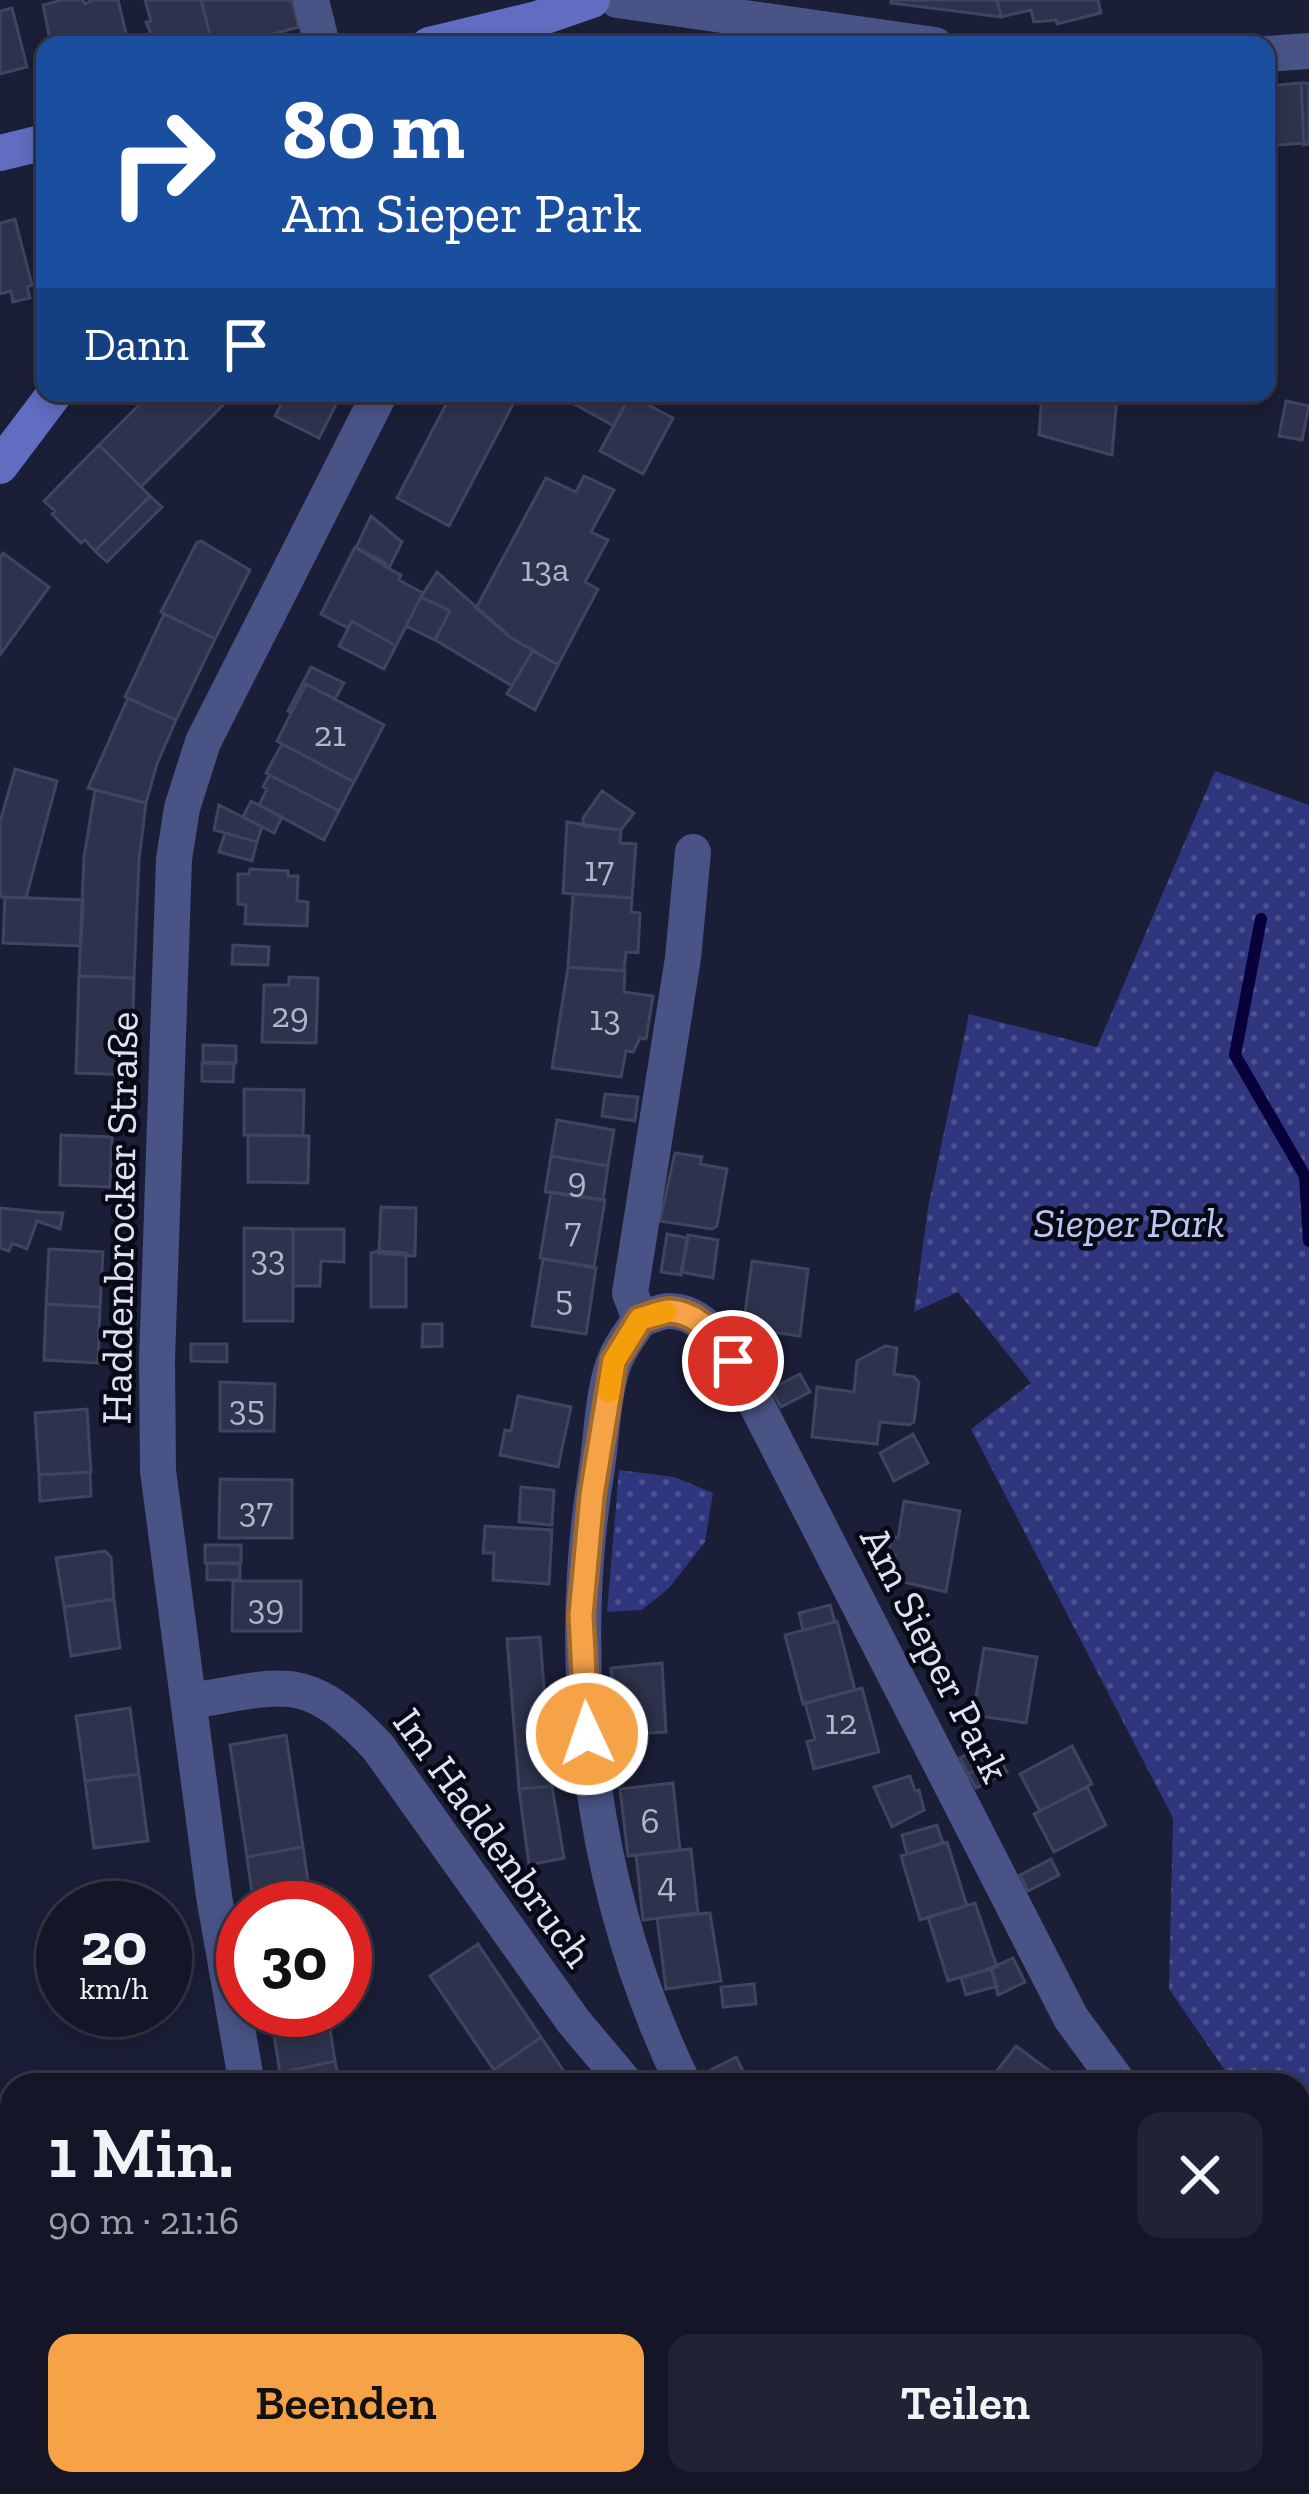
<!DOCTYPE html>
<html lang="de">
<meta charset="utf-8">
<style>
:root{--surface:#141628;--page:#212334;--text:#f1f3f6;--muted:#9d9fa8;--line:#333545;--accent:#f6a247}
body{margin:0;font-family:"Zilla Slab",serif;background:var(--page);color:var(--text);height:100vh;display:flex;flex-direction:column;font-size:45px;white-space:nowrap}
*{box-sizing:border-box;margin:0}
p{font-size:39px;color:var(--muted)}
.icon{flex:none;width:66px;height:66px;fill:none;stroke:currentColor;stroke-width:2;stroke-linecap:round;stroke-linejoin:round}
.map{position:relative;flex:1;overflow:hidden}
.sheet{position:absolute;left:0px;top:2073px;width:1311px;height:423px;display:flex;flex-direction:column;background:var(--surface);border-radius:36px 36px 0 0;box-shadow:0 6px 18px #0003,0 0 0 3px var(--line)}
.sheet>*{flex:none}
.top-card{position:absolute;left:36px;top:36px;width:1239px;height:366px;border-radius:24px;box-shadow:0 6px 18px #0003,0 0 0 3px var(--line);background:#1a4fa0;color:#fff;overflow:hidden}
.speed{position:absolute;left:36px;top:1881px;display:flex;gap:24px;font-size:60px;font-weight:700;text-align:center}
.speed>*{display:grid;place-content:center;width:156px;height:156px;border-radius:50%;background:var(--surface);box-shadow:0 6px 18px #0003,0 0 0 3px var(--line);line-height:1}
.speed small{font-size:30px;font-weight:400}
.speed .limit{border:18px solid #d22;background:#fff;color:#111}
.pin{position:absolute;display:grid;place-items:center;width:102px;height:102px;color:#fff;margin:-51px;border:6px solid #fff;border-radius:50%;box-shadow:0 3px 12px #0007}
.me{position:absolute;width:132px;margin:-66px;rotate:357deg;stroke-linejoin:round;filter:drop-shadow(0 0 9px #0008)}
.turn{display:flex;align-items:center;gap:42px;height:252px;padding:0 48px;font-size:54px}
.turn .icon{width:156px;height:156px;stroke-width:2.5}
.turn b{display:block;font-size:84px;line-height:102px}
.then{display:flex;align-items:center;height:114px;padding:0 48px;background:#0003;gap:24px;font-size:45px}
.round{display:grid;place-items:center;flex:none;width:126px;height:126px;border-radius:24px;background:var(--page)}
.headline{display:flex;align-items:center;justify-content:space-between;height:204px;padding:0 48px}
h1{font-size:72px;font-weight:600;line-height:90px}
.primary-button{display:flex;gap:24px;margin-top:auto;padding:24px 48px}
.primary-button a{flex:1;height:138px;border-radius:24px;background:var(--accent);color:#111;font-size:48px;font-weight:600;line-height:138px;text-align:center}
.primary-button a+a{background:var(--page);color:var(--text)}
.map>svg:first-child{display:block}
</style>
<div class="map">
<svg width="1309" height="2494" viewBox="0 0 1309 2494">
<defs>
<pattern id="park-dots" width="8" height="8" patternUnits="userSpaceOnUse" patternTransform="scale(3)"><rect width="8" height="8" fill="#2f367d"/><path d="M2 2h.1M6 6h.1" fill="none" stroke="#4d5390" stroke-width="1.8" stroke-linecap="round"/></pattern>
</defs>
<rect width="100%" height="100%" fill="#1a1e36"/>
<path fill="url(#park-dots)" d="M1215,771L1309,805V2167L1299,2159V2085H1235L1169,1989L1173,1818L971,1429L1031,1383L958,1292L914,1312L928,1208L969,1014L1097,1047Z
M619,1470L674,1477L713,1493L705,1542L669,1588L642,1610L607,1612Z"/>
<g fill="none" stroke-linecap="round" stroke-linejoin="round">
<path stroke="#080139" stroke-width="12" d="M1261,919L1235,1055L1305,1176L1309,1241"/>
</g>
<path fill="#2e334d" stroke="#3f4560" stroke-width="3" d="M62,0H83L85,4L92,0H118L129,45H51L43,5Z
M145,0H201L213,45H156L146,22L151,21Z
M201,0H292L299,27L232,45H213Z
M891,0H997L1001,17L891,3Z
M997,0H1098L1101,13L1057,24L1056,20L1034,22L1031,10L1001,17Z
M12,8L27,67L0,74V11Z
M1301,83L1304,143L1266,146V86Z
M1301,83H1309V144L1304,145Z
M15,219L32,285L27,287L30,298L13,302L11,291L0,294V223Z
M151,393H215L225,403L141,487L99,445Z
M287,393H342L319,438L275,416Z
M452,393H519L449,526L397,498Z
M554,393H626L630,395L614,426Z
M1042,393L1117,397L1112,455L1039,435Z
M630,395L673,418L643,474L600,451Z
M1286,401L1309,406L1302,440L1279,436Z
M99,445L150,496L95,551L85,540L81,543L52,514L55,511L44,501Z
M584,476L614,490L591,532L608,540L585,582L598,589L558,665L511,638L476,608L546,478L576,492Z
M150,496L162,507L107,562L95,551Z
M371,516L402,542L389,568L356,548Z
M201,541L250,570L215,639L161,612L197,542Z
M355,547L386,563L384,566L401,575L399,580L423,593L396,646L352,621L348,628L321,614Z
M3,553L49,587L0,655V558Z
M437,572L511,638L533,650L512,686L435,640L450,611L421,597Z
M421,597L450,611L435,640L406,626Z
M164,614L215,639L176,720L125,697Z
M352,621L396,646L384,669L339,646Z
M533,650L558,665L535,710L507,694Z
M311,667L344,683L335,699L306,684L291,713L288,711Z
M306,684L384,725L354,782L277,741Z
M128,698L176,720L157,764L146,803L88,788Z
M282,744L354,782L339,811L266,773Z
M15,769L57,781L26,898L0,897V822Z
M266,773L339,811L324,840L259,805L267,789L263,787L269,775Z
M95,790L146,803L139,860L134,978L79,976L84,857Z
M602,791L634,813L621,830L583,826V818Z
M251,801L282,817L274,833L243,817Z
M219,805L262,827L257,842L214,830Z
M567,822L621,830L620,843L636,844L632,898L563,893Z
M225,833L257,842L252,861L219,852Z
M250,869L288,871V876H298L297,901L308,902L307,926L245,924L246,905L238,904V874H249Z
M573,894L632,898L631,912L640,913L638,953L626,952L624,971L568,967Z
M5,897L83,900L81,946L3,943Z
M233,945L269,947L268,965L232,964Z
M568,967L625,971L624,992L653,996L646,1039L640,1038L633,1052L626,1051L621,1077L552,1068Z
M79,976L134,978L131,1075L76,1073Z
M289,977L318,978L316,1043L262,1042L264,985H289Z
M203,1045L236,1046V1063L203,1062Z
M202,1063L234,1064L233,1082L202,1081Z
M244,1089L304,1090L303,1136L244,1135Z
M605,1094L638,1097L635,1121L602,1116Z
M557,1120L614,1130L608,1166L551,1156Z
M61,1135L112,1137L110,1187L60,1185Z
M248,1135L309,1136L308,1183L248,1182Z
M675,1153L702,1157L700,1164L727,1169L717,1226L712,1229L660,1221Z
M551,1156L608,1166L603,1200L545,1192Z
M551,1192L605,1200L594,1267L540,1258Z
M381,1207L416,1208L415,1256L379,1253Z
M0,1208L41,1212L63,1213L60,1229L37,1221L27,1249L12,1243L9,1251L0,1248Z
M244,1228L293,1229V1321H244Z
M293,1229H344V1262L321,1261L320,1286H293Z
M667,1234L688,1238L681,1275L661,1272Z
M688,1235L718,1240L713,1278L681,1272Z
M49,1249L103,1252L100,1307L46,1304Z
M378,1251L406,1253V1307H371V1253Z
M543,1259L596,1268L586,1334L532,1326Z
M752,1261L808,1269L800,1336L743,1328Z
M46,1304L100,1307L98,1363L44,1360Z
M423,1324H442V1346L422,1347Z
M191,1344H227V1362L191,1361Z
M885,1346L897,1348L894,1374L914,1377L919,1382L914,1422L909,1425L880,1422L877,1444L812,1437L817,1387L854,1392L857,1361Z
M800,1374L810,1392L781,1407L771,1389Z
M220,1382L275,1384L274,1431H220Z
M518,1396L571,1407L558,1467L500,1455L505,1430L511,1431Z
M87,1409L91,1472L39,1475L35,1413Z
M913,1434L928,1463L894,1481L880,1453Z
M90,1472L91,1496L40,1501L39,1475Z
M220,1479L292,1480V1538H219Z
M521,1487L554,1490L552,1525L519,1522Z
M904,1501L960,1511L946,1592L891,1579L895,1555L889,1554L891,1536L898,1538Z
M485,1526L552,1530L549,1584L493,1580L494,1553H483Z
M205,1545H241V1563H205Z
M105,1551L111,1557L114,1599L64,1607L56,1558Z
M207,1563L240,1564V1580H207Z
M233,1581H301V1631H232Z
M114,1599L120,1648L71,1656L64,1607Z
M830,1605L835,1622L803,1630L799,1613Z
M837,1621L855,1690L803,1704L785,1635Z
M540,1637L552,1786L519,1789L507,1639Z
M984,1648L1037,1657L1026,1723L973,1715Z
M662,1663L666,1732L615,1735L611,1668Z
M862,1688L879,1752L814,1769L807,1742L815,1739L805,1703Z
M130,1708L139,1774L85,1781L76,1716Z
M286,1735L303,1847L247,1857L230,1745Z
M988,1743L997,1759L968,1774L960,1758Z
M1072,1746L1092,1784L1040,1811L1020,1774Z
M999,1758L1007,1772L976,1788L968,1774Z
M139,1774L148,1841L94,1848L85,1781Z
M910,1776L915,1791L919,1790L924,1810L892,1827L874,1787Z
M673,1783L680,1850L628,1856L620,1789Z
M552,1786L564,1858L529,1865L519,1789Z
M1087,1787L1106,1825L1054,1852L1034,1814Z
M937,1825L943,1843L907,1854L902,1835Z
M947,1842L967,1906L920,1920L901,1856Z
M303,1847L312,1908H254L247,1857Z
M691,1849L698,1913L643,1920L636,1855Z
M1051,1859L1059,1875L1028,1891L1020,1875Z
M975,1903L997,1967L948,1981L928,1917Z
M710,1913L721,1981L666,1989L657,1918Z
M478,1944L541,2037L494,2070L430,1976Z
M1013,1958L1025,1982L998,1995L991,1968Z
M991,1968L997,1986L966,1995L961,1978Z
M754,1984L756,2004L723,2007L721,1987Z
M69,2010H132L133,2015L71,2025Z
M270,2010H327L335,2061L280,2073Z
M541,2037L573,2085H504L494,2070Z
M1016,2046L1062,2080L1058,2085H986Z
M736,2057L750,2085H707L701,2075Z
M335,2061L340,2085H282L280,2073Z
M1299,2327L1309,2332V2393L1299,2388Z
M12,2373V2410L0,2413V2375Z
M234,2484H295L297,2494H236Z
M366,2484H418L396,2494H368Z"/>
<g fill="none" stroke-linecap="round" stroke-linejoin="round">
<path stroke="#495386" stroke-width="36" d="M311,0L322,45
M617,0L935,45
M1266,54L1309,51
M640,1319L630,1293L683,958L693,852
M190,1701C285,1686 306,1670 378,1747L574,2022L627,2085
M247,2085L214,1896L158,1471L157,1360L174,859L182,808L203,742L380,393
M684,2085C592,1896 563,1673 597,1467C602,1436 603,1386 616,1358C621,1345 632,1332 640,1319C648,1317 660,1311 669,1311C708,1311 730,1356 746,1384L1071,2018L1120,2085
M1299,2262L1309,2272
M332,2484L334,2494
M973,2484L984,2494"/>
<path stroke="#606dc0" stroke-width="36" d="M429,45L537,19L592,0
M0,153L45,142
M0,466L55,393"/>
</g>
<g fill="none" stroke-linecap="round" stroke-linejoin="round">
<g stroke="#a0692e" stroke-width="30">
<path id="route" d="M587,1734L581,1615L592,1495L614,1361L640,1319C648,1317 661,1311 670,1311C698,1312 720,1340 733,1361"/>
</g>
<use href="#route" stroke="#f6a247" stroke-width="21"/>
<path stroke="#f59e0b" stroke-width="21" d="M609,1392L614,1361L640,1319L666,1312"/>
</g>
<g text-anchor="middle" stroke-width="9" stroke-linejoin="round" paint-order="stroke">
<g font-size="36" fill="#b2b6ca">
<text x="545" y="581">13a</text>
<text x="330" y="746">21</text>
<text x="599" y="881">17</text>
<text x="290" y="1027">29</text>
<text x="605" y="1030">13</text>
<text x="577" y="1192">9</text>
<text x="573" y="1242">7</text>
<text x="268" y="1270">33</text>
<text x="564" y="1310">5</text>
<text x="247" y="1420">35</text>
<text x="256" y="1522">37</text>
<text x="266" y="1619">39</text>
<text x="841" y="1734">12</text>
<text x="650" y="1833">6</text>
<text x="667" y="1897">4</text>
</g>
<g font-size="42" fill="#dee2f3" stroke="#070914">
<text transform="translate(119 1218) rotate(-89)" y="15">Haddenbrocker Straße</text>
<text transform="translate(936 1654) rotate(63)" y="15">Am Sieper Park</text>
<text transform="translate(494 1837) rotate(54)" y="15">Im Haddenbruch</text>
</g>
<g font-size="42" font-style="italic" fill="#bdc7f4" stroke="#070914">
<text x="1129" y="1237">Sieper Park</text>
</g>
</g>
</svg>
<div class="speed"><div>20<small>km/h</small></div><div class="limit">30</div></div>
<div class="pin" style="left:733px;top:1361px;background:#d93025"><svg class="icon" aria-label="arrive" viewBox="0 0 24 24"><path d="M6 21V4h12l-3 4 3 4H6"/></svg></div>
<svg class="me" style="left:587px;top:1734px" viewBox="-20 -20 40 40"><circle r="17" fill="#f6a247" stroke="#fff" stroke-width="3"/><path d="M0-11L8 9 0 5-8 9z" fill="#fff"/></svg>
<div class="top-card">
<div class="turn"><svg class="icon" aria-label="right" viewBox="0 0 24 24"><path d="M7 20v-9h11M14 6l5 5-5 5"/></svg><div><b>80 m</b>Am Sieper Park</div></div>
<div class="then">Dann<svg class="icon" aria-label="arrive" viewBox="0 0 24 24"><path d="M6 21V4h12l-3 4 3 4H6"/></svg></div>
</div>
<section class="sheet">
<div class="headline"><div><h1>1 Min.</h1><p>90 m · 21:16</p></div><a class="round"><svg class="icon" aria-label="close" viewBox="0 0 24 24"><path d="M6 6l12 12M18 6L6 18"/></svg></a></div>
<div class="primary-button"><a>Beenden</a><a>Teilen</a></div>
</section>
</div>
